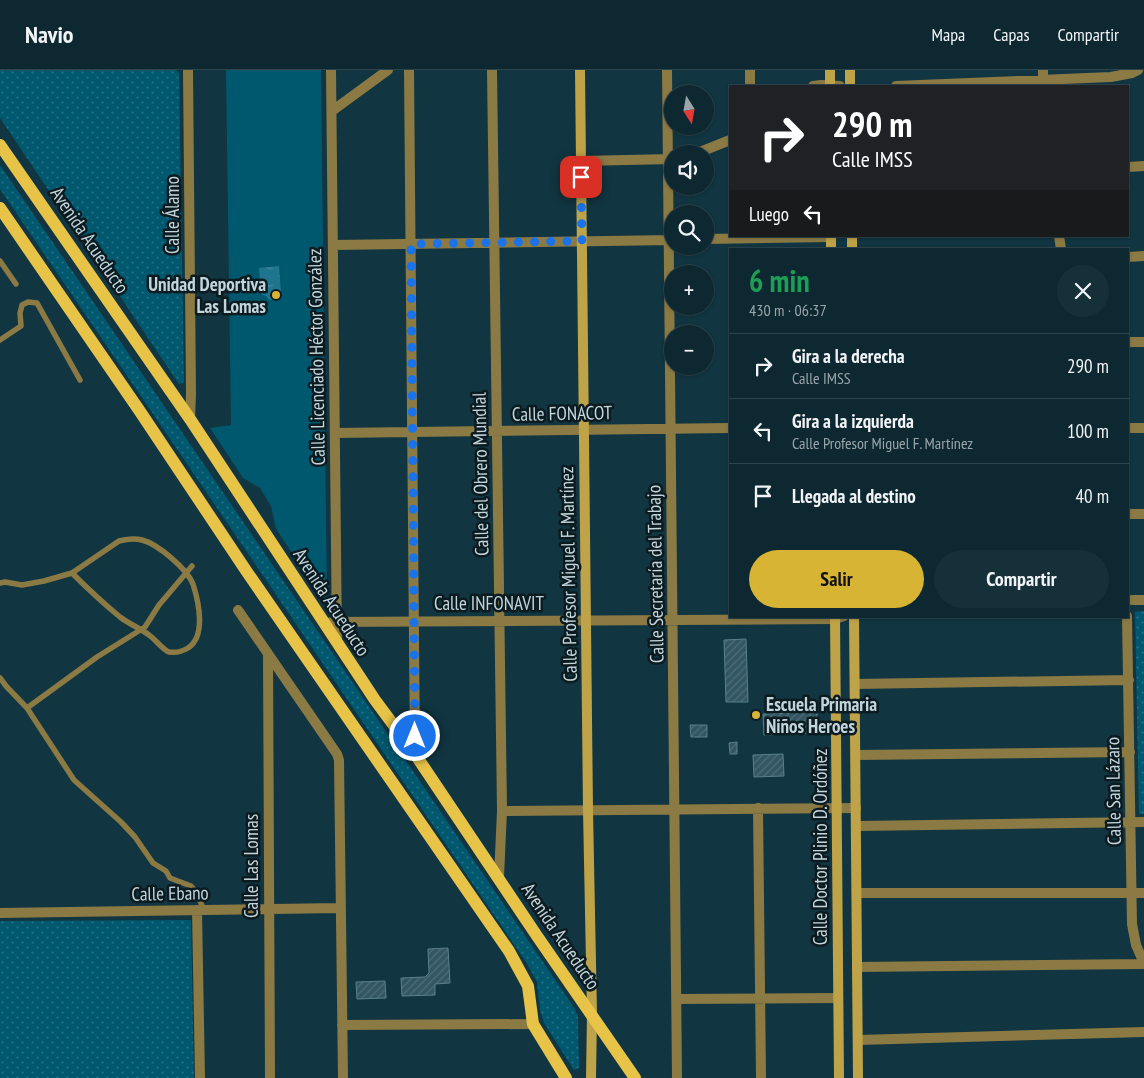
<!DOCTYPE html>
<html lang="es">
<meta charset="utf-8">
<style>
:root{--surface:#0d2831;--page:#163039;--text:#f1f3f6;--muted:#9aa6ab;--line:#2d444d;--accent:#d8b434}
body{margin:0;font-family:"PT Sans Narrow",sans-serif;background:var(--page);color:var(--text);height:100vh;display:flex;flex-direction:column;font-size:19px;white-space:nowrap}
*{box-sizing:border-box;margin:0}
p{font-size:16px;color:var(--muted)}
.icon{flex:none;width:28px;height:28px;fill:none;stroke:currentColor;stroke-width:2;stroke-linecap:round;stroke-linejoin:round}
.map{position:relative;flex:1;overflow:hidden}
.details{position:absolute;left:729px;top:178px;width:400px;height:370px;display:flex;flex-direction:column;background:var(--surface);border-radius:0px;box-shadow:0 1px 4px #0004,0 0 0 1px var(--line)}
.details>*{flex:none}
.banner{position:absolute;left:729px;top:15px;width:400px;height:152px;border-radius:0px;box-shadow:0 1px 4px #0004,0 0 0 1px var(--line);background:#202124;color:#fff;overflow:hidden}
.needle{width:32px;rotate:169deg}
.buttons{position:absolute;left:664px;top:15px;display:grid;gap:10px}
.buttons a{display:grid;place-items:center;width:50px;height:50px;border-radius:50%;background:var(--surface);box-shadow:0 1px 4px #0004,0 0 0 1px var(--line);font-size:25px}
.pin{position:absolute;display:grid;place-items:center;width:42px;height:42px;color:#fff;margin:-21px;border-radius:10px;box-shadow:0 2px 8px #0006}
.me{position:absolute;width:55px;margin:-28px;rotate:0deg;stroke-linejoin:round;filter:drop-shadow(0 0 4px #0008)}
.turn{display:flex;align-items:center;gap:18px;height:105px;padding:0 20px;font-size:22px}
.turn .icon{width:65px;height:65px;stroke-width:2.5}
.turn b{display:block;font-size:35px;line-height:42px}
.then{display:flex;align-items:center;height:48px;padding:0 20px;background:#0003;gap:10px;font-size:19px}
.round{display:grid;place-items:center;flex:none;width:52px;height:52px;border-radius:26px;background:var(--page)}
.summary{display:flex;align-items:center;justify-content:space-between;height:85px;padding:0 20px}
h1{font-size:30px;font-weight:700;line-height:38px;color:#1e9e55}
.button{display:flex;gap:10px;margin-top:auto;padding:10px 20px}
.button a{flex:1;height:58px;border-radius:30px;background:var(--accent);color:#111;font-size:20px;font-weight:700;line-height:58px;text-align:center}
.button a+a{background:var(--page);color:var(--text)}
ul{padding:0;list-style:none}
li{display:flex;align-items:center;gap:15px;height:65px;padding:0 20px;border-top:1px solid var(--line)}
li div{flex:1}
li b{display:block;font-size:19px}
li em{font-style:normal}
header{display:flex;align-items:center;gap:30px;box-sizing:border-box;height:70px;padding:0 25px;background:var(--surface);border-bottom:1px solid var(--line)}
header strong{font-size:24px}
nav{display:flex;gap:28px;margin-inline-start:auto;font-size:18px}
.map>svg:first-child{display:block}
</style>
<header>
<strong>Navio</strong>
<nav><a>Mapa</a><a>Capas</a><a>Compartir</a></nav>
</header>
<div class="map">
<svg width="1144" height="1008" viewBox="0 0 1144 1008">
<defs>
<pattern id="park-dots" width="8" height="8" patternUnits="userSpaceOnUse" patternTransform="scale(1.25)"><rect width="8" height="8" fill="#00586f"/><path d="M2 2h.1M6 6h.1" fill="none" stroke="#246f83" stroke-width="1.8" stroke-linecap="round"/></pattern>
<pattern id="water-ripples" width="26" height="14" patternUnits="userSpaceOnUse" patternTransform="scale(1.25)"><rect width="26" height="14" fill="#1f748e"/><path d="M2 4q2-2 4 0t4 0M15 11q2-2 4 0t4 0" fill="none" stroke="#488da2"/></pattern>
<pattern id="building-hatch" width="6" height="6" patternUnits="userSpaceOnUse" patternTransform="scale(1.25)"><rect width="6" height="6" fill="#335663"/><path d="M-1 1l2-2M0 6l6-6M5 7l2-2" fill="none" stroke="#4f6d79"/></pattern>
</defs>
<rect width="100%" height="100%" fill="#113541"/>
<path fill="#00586f" d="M226,0H321L327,535L276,459L271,436L260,418L243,408L210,358L231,355Z"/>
<path fill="url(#park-dots)" d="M0,0H176L179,3L184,312L179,314L0,48Z
M0,95L575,939L578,947L579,998L574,1000L544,953L540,940L537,912L526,892L0,119Z
M1144,541V744H1139L1135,542Z
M191,850L194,1008H0V851Z"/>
<path fill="url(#water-ripples)" d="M279,196L281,223L276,225L273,230H269L266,226L261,224L259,198Z"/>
<path fill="url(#building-hatch)" stroke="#5b808d" d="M746,569L748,632H726L724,570Z
M817,642V663L764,665L763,644Z
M690,655H707V667H691Z
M737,672V684H730L729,673Z
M783,684L784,706L754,707L753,685Z
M448,878L450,913L435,914V925L402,926L401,908L425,907L429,903L428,879Z
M385,911L386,928L357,929L356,912Z"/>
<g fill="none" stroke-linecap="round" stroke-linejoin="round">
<path stroke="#8b7a44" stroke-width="5.5" d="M0,191L16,214
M0,270L21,256L20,243L22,235L28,232L37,233L80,310
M0,513L5,512L22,515L44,511L72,503L119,471C127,469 134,468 142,470C158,474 187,499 193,514C199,533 206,566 188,578C183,581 175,583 169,582C163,580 155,569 149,565C140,558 129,554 120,547C103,533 87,518 72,503
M0,608L6,616L27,638L74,710L121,752L135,767L153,793L166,801L170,808L191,816L196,822L204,840
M27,638L97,587L145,557L159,535L192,496"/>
<path stroke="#8b7a44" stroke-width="10" d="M188,0L191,324L190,349
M331,0L337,572
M409,0L415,684
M492,0L502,741L499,807
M667,0L677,1008
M750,0V16
M1043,0V16
M813,16L821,15L840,16
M896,16L1111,7L1132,3L1138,0
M332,41L388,0
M695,84L730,70
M581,91L672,89
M1128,97L1144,96
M1059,166L1061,179
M705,169L831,167
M333,175L672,170
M1128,187L1144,186
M1128,272H1144
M1128,358H1144
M335,363L730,358
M1128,444H1144
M1128,530H1144
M238,540L337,684L339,690L343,1008
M1127,546L1132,854L1136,875L1144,893
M331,552L835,549L844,546
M268,584L270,1008
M855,614L1129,610
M856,685L1130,682
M758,738L761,1008
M502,741L856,738
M857,756L1144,752
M857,823H1144
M197,840L200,1008
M0,843L340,838
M857,897L1144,894
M677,929L838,928
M342,955L533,954
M858,970L1144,962"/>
<path stroke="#bfa348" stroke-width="10" d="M580,0L588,740L592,944L591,1008
M830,16V0
M850,16V0
M852,166V179
M831,179V166
M835,546L839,1008
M854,546L858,1008"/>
<path stroke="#e7c347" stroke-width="12" d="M0,75L190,349L375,630L415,684L537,866L635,1008
M0,138L139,340L247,502L509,881L528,916L533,954L566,1008"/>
</g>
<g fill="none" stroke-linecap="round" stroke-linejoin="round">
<path stroke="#1a73e8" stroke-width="9" stroke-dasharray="0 16.2" d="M415,666L411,174L582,171L581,107"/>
</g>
<g fill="#d8b434" stroke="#0c1b20" stroke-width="2">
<circle cx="276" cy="225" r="5"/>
<circle cx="756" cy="645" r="5"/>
</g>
<g text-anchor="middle" stroke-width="5" stroke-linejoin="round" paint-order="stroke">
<g font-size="19" fill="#c2d5dc" stroke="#0c1b20">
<text transform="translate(172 145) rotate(-90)" y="7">Calle Álamo</text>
<text transform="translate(90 170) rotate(56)" y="7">Avenida Acueducto</text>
<text transform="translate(316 287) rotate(-91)" y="7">Calle Licenciado Héctor González</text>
<text transform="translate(562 343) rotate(-1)" y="7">Calle FONACOT</text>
<text transform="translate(480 404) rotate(-91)" y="7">Calle del Obrero Mundial</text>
<text transform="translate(568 504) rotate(-91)" y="7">Calle Profesor Miguel F. Martínez</text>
<text transform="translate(655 504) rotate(-91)" y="7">Calle Secretaría del Trabajo</text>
<text transform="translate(332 532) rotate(57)" y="7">Avenida Acueducto</text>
<text x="489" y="540">Calle INFONAVIT</text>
<text transform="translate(1113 721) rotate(-91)" y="7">Calle San Lázaro</text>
<text transform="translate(820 777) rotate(-90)" y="7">Calle Doctor Plinio D. Ordóñez</text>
<text transform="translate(251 796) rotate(-90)" y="7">Calle Las Lomas</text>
<text transform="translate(170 823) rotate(-1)" y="7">Calle Ebano</text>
<text transform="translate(561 866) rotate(56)" y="7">Avenida Acueducto</text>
</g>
<g font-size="19" font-weight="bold" fill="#c2d5dc" stroke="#0c1b20" text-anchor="end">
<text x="266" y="221">Unidad Deportiva<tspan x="266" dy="22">Las Lomas</tspan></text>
<text x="766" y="641" text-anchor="start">Escuela Primaria<tspan x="766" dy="22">Niños Heroes</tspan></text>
</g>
</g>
</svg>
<div class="buttons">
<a><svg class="needle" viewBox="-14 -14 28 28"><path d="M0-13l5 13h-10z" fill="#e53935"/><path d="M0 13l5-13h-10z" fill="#9aa6ab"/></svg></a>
<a><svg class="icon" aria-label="sound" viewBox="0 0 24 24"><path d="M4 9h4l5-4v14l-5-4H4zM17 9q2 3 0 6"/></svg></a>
<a><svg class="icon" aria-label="search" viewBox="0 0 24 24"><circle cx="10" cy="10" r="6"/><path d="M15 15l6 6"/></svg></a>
<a>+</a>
<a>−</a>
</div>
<div class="pin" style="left:581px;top:107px;background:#d93025"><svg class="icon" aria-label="arrive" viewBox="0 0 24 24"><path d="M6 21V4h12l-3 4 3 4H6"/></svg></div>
<svg class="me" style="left:415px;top:666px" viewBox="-20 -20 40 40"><circle r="17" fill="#1a73e8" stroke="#fff" stroke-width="3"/><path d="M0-11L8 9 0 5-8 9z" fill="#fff"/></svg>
<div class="banner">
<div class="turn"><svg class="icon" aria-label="right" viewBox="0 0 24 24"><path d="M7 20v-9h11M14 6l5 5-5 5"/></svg><div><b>290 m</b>Calle IMSS</div></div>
<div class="then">Luego<svg class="icon" aria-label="left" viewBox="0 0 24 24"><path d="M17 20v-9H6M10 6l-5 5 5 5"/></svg></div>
</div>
<section class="details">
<div class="summary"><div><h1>6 min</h1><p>430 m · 06:37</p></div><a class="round"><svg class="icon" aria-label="close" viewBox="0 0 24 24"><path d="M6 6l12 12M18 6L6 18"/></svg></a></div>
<ul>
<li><svg class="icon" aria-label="right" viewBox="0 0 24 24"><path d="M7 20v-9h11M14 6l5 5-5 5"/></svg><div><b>Gira a la derecha</b><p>Calle IMSS</p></div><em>290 m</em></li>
<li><svg class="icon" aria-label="left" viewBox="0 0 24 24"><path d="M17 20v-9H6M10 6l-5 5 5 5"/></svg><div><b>Gira a la izquierda</b><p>Calle Profesor Miguel F. Martínez</p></div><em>100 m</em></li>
<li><svg class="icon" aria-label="arrive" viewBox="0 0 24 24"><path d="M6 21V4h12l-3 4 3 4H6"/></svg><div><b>Llegada al destino</b></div><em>40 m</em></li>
</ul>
<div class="button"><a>Salir</a><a>Compartir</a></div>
</section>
</div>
